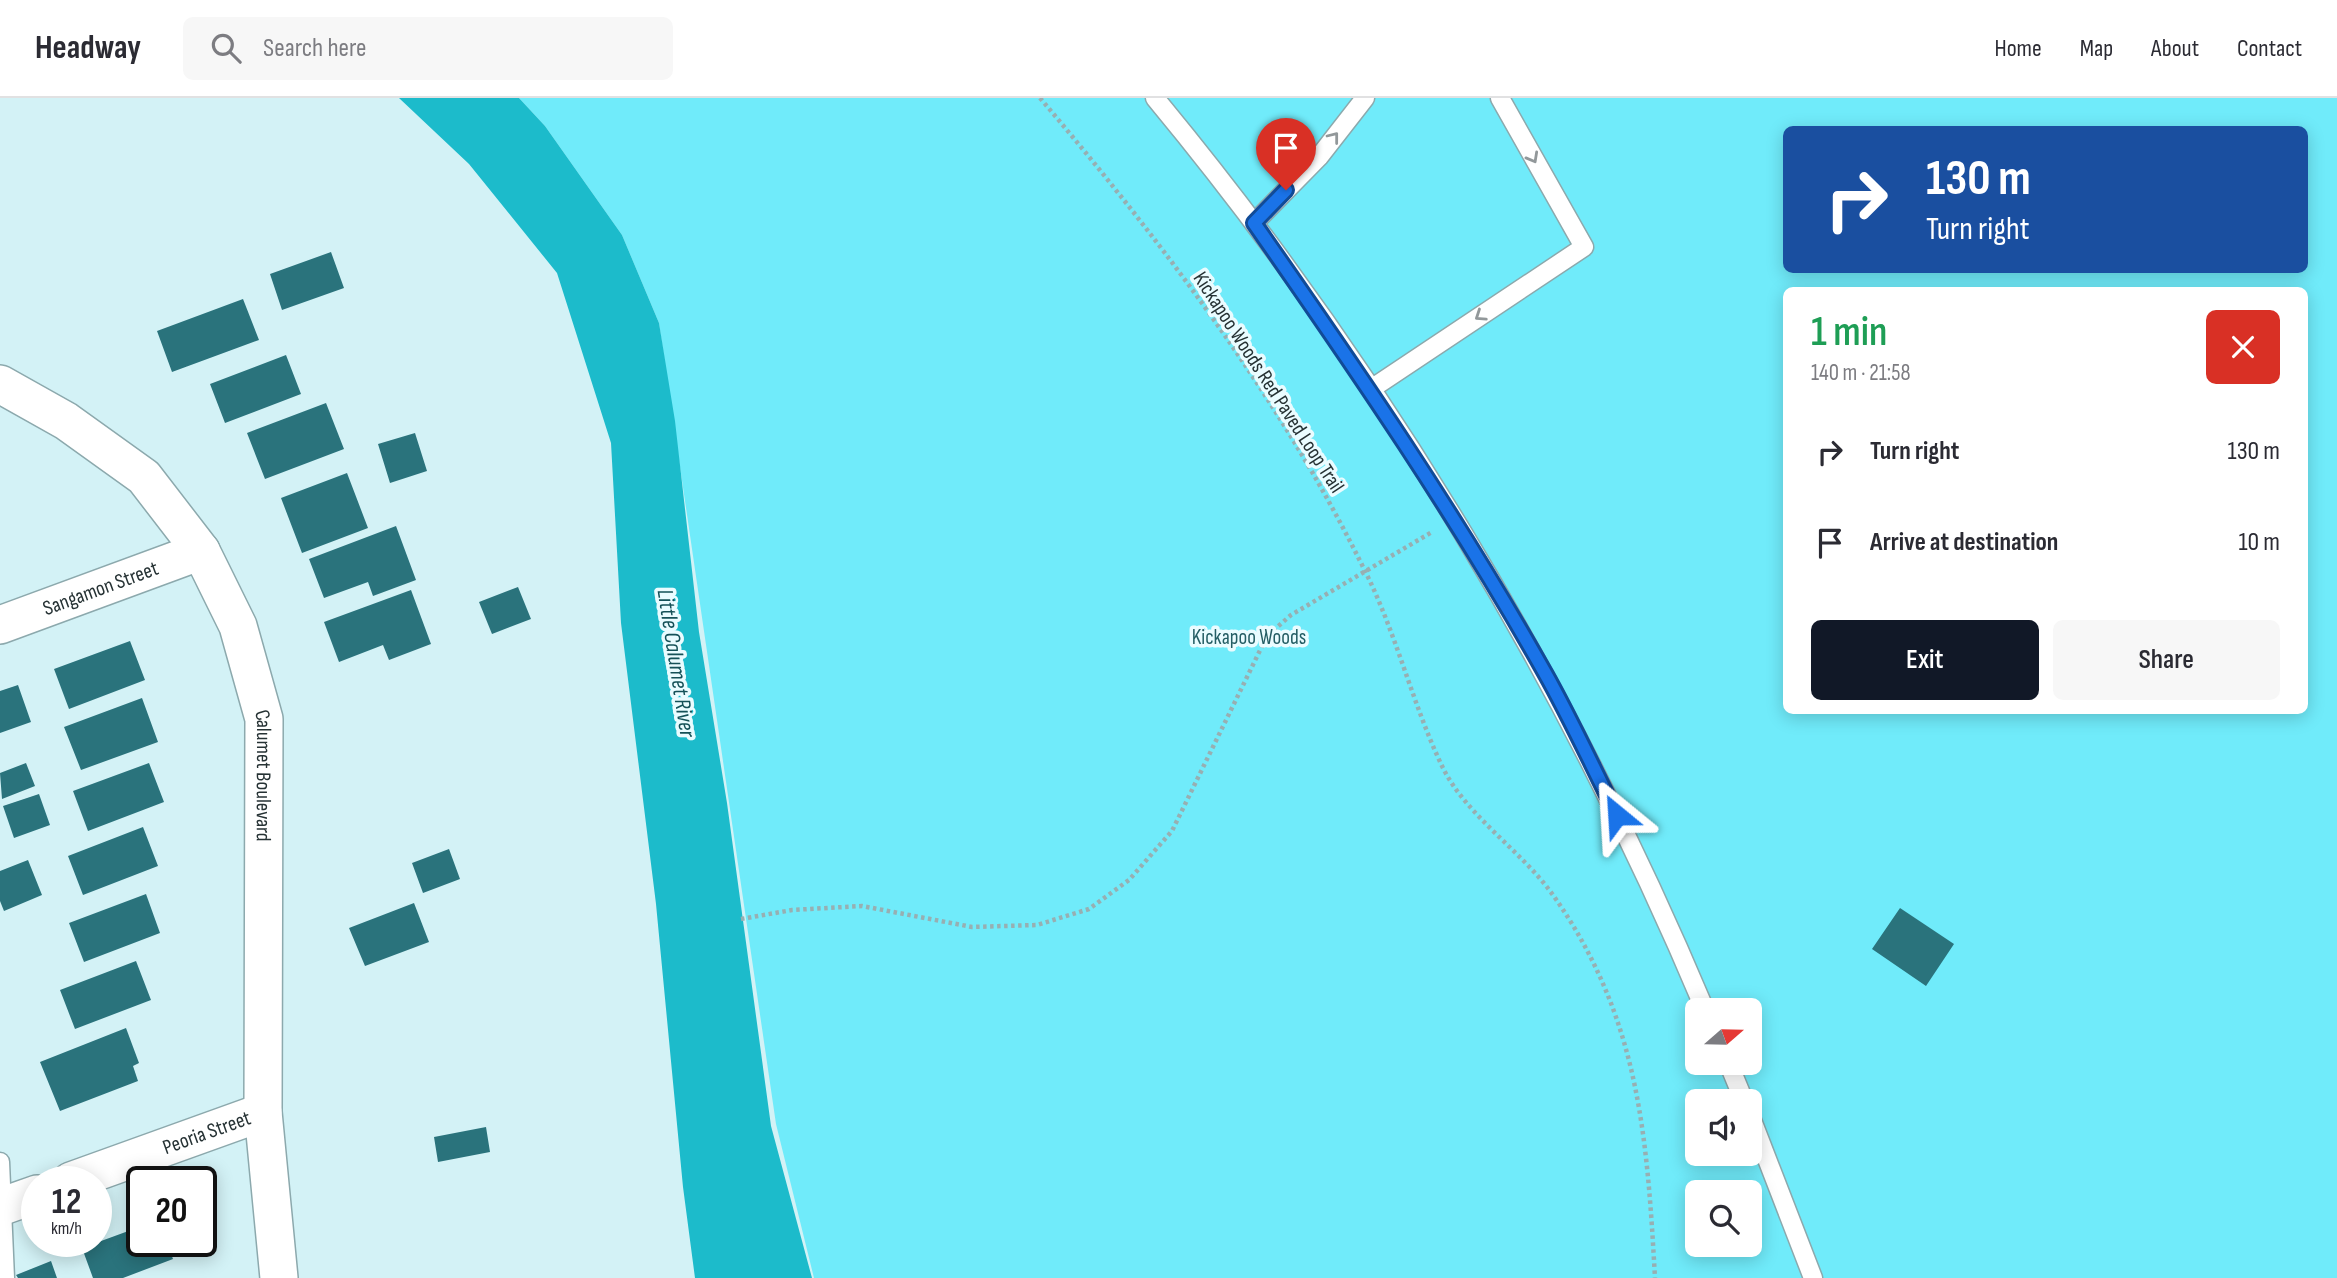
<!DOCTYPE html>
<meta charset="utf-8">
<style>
:root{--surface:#fff;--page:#f7f7f7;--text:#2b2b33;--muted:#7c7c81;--line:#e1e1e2;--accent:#111827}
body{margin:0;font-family:"Sofia Sans Condensed",sans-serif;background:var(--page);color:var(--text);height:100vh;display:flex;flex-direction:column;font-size:26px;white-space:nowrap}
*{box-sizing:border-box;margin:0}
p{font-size:23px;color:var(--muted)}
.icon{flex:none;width:38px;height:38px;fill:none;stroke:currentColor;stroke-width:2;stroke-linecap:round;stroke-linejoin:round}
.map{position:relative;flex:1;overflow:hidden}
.side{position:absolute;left:1783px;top:189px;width:525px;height:427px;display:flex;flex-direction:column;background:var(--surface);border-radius:10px;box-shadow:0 4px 18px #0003}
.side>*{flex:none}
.guide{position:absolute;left:1783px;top:28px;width:525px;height:147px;border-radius:10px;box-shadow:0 4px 18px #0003;background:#1a4fa0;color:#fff;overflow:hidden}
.needle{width:46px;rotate:70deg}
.buttons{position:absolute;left:1685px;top:900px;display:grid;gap:14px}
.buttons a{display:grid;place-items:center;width:77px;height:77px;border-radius:10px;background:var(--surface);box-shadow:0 4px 18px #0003;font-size:35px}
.speed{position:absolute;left:21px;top:1068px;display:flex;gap:14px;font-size:35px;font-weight:700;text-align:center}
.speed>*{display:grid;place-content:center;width:91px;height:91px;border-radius:50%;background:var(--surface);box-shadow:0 4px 18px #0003;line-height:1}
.speed small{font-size:18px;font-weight:400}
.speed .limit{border:4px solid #111;border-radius:10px;background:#fff;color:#111}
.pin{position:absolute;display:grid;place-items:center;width:60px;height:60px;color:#fff;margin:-72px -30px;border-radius:50% 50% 50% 0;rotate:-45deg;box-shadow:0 0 7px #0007}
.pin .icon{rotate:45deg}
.me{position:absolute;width:77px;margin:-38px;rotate:333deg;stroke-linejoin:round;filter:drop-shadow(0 0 5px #0008)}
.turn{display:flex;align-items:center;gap:24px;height:147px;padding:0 28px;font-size:32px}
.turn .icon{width:91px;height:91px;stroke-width:2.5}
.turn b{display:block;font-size:49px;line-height:60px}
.round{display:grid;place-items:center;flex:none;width:74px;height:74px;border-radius:10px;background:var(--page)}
.summary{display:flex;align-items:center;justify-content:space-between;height:119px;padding:0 28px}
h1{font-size:42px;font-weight:600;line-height:52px;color:#1e9e55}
.cta{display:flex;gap:14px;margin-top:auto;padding:14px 28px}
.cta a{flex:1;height:80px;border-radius:10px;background:var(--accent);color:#fff;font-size:28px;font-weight:600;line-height:80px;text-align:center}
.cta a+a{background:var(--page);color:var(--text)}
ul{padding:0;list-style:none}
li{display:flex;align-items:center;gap:21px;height:91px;padding:0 28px}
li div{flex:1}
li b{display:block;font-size:26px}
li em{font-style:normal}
header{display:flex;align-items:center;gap:42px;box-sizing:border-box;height:98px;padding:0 35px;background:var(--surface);border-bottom:2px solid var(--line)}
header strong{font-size:33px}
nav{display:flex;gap:38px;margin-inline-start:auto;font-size:24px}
.search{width:490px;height:63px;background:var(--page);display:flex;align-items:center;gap:18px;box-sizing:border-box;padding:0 24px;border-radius:10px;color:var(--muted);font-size:26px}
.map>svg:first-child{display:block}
</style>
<header>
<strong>Headway</strong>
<div class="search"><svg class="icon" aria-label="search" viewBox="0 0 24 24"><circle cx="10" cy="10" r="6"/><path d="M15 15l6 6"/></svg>Search here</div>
<nav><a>Home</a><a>Map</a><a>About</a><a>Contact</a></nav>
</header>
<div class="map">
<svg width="2337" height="1180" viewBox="0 0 2337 1180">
<rect width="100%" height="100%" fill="#d3f2f6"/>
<path fill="#70ebfa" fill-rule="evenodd" d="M519,0H2337V1180H814L776,1026L659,225L622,137L545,28ZM1787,32H2305V172H1787ZM1787,192H2305V612H1787ZM1698,912H1750V964H1698ZM1698,1003H1750V1055H1698ZM1698,1094H1750V1146H1698Z"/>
<path fill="#1cbbcb" d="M399,0H519L545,28L622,137L659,225L675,323L699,534L727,705L771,1028L812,1180H695L683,1089L656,806L621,525L611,345L557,175L469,66Z"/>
<path fill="#2a737c" d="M331,154L344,190L282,212L270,176Z
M243,201L259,242L172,274L157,233Z
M286,257L301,296L225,325L210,286Z
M326,305L344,351L265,381L247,335Z
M415,335L427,373L390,385L378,346Z
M347,375L368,430L302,455L281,400Z
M396,428L416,482L373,498L368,484L324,500L309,461Z
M518,489L531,521L492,536L479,504Z
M411,492L431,546L389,562L383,547L339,564L324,524Z
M130,543L145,582L69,611L54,571Z
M18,587L31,624L0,635V593Z
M142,600L158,644L81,672L64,629Z
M26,665L35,688L2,701L0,675Z
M149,665L164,704L88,733L73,693Z
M39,696L50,727L14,740L3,708Z
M143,729L158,768L83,797L68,758Z
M449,751L460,781L423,795L412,765Z
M28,762L42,797L4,813L0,803V773Z
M146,796L160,835L84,864L69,825Z
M414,805L429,844L365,868L349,830Z
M1900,810L1954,846L1926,888L1872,851Z
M136,863L151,902L75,931L60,892Z
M126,930L139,965L133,968L138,983L60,1013L40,964Z
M486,1029L490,1054L438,1064L434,1039Z
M142,1128V1143H166L173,1161L123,1180H93L82,1150Z
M51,1163L57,1180H18L16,1177Z"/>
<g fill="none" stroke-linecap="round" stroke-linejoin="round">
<g stroke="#8ca9ad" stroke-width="21">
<path id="lane" d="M1155,0C1382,274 1567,584 1705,912
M1254,125L1319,59L1365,0
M1371,291L1584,149L1500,0
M1728,964L1744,1003
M1750,1017L1813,1180
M0,1064L5,1180"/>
</g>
<g stroke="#8ca9ad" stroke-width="40">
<g id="street">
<path id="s1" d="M0,286L66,323L144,379L201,453L238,528L264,621L263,1014L279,1180"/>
<path id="s2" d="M0,527L201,453"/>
<path id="s3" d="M71,1083L263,1014"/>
<path d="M0,1109L37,1096"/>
</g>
</g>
<path stroke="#97afb2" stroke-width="4.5" stroke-dasharray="3.5 3.5" stroke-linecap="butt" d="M1040,0C1163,145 1280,300 1364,471C1396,534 1412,605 1442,668C1466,718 1521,752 1553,797C1639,919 1647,1037 1655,1180
M741,821L792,812L862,808L972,829L1037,827L1089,811L1129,782L1172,733L1267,538L1291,517L1432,434"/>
<use href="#lane" stroke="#fff" stroke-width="18"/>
<use href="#street" stroke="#fff" stroke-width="37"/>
</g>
<defs><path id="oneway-chevron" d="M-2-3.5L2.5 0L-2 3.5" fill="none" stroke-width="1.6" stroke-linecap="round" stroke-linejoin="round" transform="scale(1.75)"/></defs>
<g stroke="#92989a">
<use href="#oneway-chevron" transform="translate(1334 39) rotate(-52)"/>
<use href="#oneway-chevron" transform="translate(1533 60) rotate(61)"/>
<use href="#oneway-chevron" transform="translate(1480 218) rotate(146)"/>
</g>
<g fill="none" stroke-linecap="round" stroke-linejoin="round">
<g stroke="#114b97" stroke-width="18">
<path id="route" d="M1286,92L1254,125C1356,271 1457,418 1545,575C1571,621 1593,670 1617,717"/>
</g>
<use href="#route" stroke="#1a73e8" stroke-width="12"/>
</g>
<g text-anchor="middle" stroke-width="7" stroke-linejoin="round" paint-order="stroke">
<g font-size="21" fill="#263234" stroke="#eafcff">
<text transform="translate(1269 284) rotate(57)" y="7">Kickapoo Woods Red Paved Loop Trail</text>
<text dy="7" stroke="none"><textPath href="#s2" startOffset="107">Sangamon Street</textPath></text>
<text dy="7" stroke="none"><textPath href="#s1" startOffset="502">Calumet Boulevard</textPath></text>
<text dy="7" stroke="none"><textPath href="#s3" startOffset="144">Peoria Street</textPath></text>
</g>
<g font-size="21" fill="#245d64" stroke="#eafcff">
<text x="1249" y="546">Kickapoo Woods</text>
</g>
<g font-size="23" font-style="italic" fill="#155158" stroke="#eafcff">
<text transform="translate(677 565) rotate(81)" y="8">Little Calumet River</text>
</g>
</g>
</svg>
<div class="buttons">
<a><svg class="needle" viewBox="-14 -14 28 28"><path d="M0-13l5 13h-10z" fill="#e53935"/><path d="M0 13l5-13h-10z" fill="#7c7c81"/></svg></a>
<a><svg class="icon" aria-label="sound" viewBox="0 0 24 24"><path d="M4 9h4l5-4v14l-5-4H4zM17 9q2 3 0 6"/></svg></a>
<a><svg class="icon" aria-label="search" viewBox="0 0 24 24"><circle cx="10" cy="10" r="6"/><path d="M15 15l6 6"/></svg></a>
</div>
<div class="speed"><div>12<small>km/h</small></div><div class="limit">20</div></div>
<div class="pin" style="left:1286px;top:92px;background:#d93025"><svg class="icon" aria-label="arrive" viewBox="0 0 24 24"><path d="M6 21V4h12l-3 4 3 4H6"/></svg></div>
<svg class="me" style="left:1617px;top:717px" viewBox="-20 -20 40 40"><path d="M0-17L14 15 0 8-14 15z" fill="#1a73e8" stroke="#fff" stroke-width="4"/></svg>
<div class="guide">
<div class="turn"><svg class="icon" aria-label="right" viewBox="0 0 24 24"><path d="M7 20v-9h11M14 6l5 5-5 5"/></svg><div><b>130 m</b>Turn right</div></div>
</div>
<section class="side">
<div class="summary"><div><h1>1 min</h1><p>140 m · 21:58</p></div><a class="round" style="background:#d93025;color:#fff"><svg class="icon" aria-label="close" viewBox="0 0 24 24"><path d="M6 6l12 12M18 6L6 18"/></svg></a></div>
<ul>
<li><svg class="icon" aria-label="right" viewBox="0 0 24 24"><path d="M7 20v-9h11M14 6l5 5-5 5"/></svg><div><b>Turn right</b></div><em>130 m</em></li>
<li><svg class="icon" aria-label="arrive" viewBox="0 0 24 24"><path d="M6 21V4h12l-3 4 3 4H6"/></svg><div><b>Arrive at destination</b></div><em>10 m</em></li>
</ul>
<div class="cta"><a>Exit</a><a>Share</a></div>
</section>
</div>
